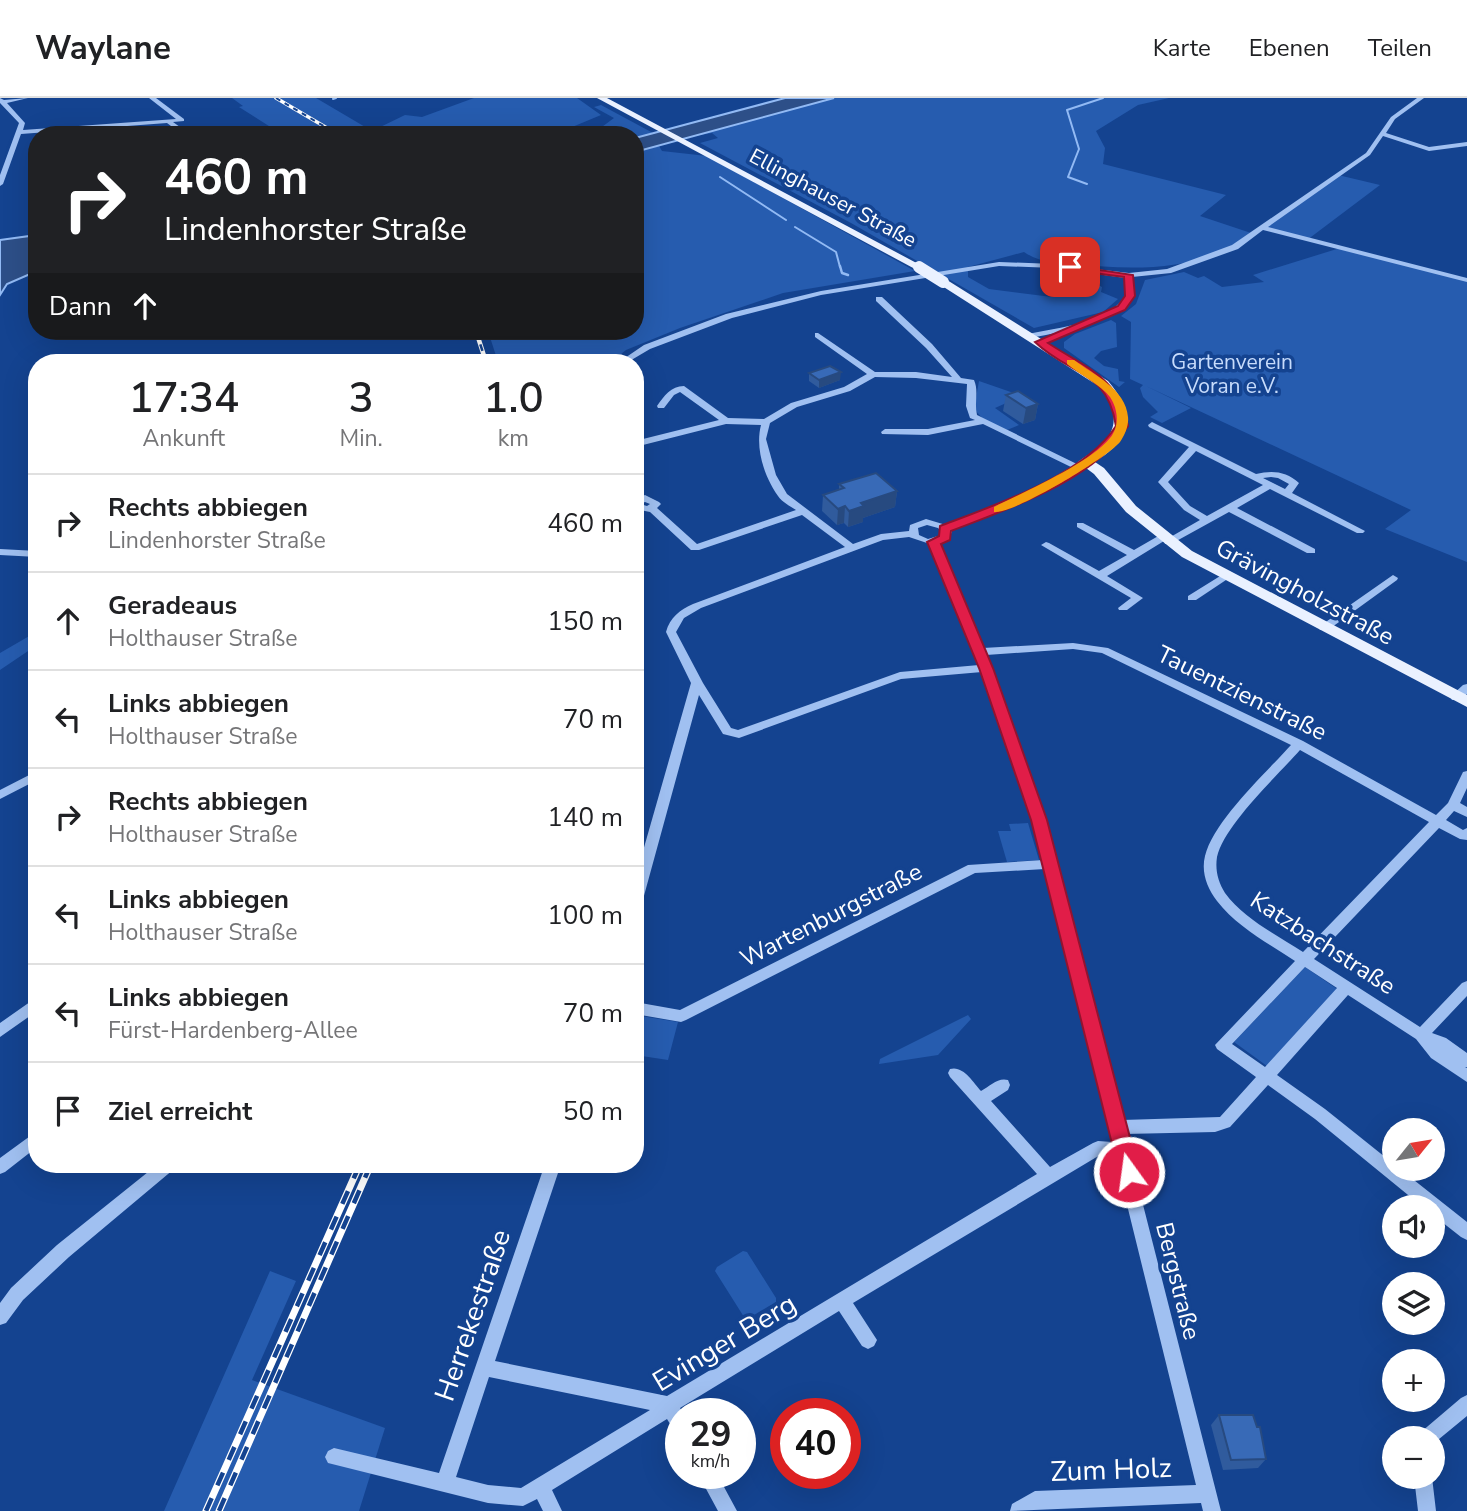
<!DOCTYPE html>
<html lang="de">
<meta charset="utf-8">
<style>
:root{--surface:#fff;--page:#f2f2f2;--text:#202124;--muted:#757577;--line:#e0e0e0}
body{margin:0;font-family:"Nunito Sans",sans-serif;background:var(--page);color:var(--text);height:100vh;display:flex;flex-direction:column;font-size:26px;white-space:nowrap}
*{box-sizing:border-box;margin:0}
p{font-size:23px;color:var(--muted)}
.icon{flex:none;width:38px;height:38px;fill:none;stroke:currentColor;stroke-width:2;stroke-linecap:round;stroke-linejoin:round}
.map{position:relative;flex:1;overflow:hidden}
.side{position:absolute;left:28px;top:256px;width:616px;height:819px;display:flex;flex-direction:column;background:var(--surface);border-radius:28px;box-shadow:0 7px 28px #0002}
.side>*{flex:none}
.guide{position:absolute;left:28px;top:28px;width:616px;height:214px;border-radius:28px;box-shadow:0 7px 28px #0002;background:#202124;color:#fff;overflow:hidden}
.needle{width:46px;rotate:60deg}
.controls{position:absolute;left:1382px;top:1020px;display:grid;gap:14px}
.controls a{display:grid;place-items:center;width:63px;height:63px;border-radius:50%;background:var(--surface);box-shadow:0 7px 28px #0002;font-size:35px}
.speed{position:absolute;left:665px;top:1300px;display:flex;gap:14px;font-size:35px;font-weight:700;text-align:center}
.speed>*{display:grid;place-content:center;width:91px;height:91px;border-radius:50%;background:var(--surface);box-shadow:0 7px 28px #0002;line-height:1}
.speed small{font-size:18px;font-weight:400}
.speed .limit{border:10px solid #d22;background:#fff;color:#111}
.pin{position:absolute;display:grid;place-items:center;width:60px;height:60px;color:#fff;margin:-30px;border-radius:14px;box-shadow:0 4px 10px #0006}
.me{position:absolute;width:77px;margin:-38px;rotate:346deg;stroke-linejoin:round;filter:drop-shadow(0 0 5px #0008)}
.turn{display:flex;align-items:center;gap:24px;height:147px;padding:0 21px;font-size:32px}
.turn .icon{width:91px;height:91px;stroke-width:2.5}
.turn b{display:block;font-size:49px;line-height:60px}
.then{display:flex;align-items:center;height:66px;padding:0 21px;background:#0003;gap:14px;font-size:26px}
.eta{display:flex;justify-content:space-evenly;align-items:center;height:119px;text-align:center}
.eta b{font-size:42px;font-weight:600;line-height:49px}
ul{padding:0;list-style:none}
li{display:flex;align-items:center;gap:21px;height:98px;padding:0 21px;border-top:2px solid var(--line)}
li div{flex:1}
li b{display:block;font-size:26px}
li em{font-style:normal}
header{display:flex;align-items:center;gap:42px;box-sizing:border-box;height:98px;padding:0 35px;background:var(--surface);border-bottom:2px solid var(--line)}
header strong{font-size:33px}
nav{display:flex;gap:38px;margin-inline-start:auto;font-size:24px}
.map>svg:first-child{display:block}
</style>
<header>
<strong>Waylane</strong>
<nav><a>Karte</a><a>Ebenen</a><a>Teilen</a></nav>
</header>
<div class="map">
<svg width="1467" height="1413" viewBox="0 0 1467 1413">
<rect width="100%" height="100%" fill="#144390"/>
<path fill="#265caf" d="M232,0H316L372,33L405,17L422,19L474,0H577L601,17L553,37H283L239,9L243,8Z
M834,0H1169L1138,7L1096,33L1105,50L1103,66L1226,97L1200,118L1254,136C1203,173 1136,173 1076,166C1058,165 1040,165 1024,154L968,169V179L989,191L1052,199L1076,190L1078,184H1092L1102,189L1101,194L1118,201L1103,214L1034,230L851,125L700,45L718,40L712,35L688,39Z
M601,7L653,35L635,40V37H591L614,20L594,9Z
M659,48L662,53L707,58L915,173L783,195L680,230L626,252L611,264H498L488,233H635V54Z
M1338,77L1380,87L1307,142L1262,130Z
M1340,150L1467,182V464L1385,431L1411,412L1146,288L1191,310L1162,325L1150,319L1158,314L1143,299L1140,290L1143,287L1130,281L1131,224L1121,218L1136,206L1145,182L1184,174L1198,180L1204,178L1222,189L1264,184L1253,177Z
M1111,222L1116,225L1117,249L1101,253L1094,260L1104,268L1118,271L1119,283L1125,284L1119,289L1064,250V244L1075,236Z
M979,283L1022,298L995,310L1019,327L1007,332L984,322L974,311Z
M31,537L37,547L0,572V555Z
M1028,725L1039,762L1007,764L998,733H1011L1009,726Z
M1305,869L1337,891L1267,968L1234,944Z
M635,917L678,924L668,962L635,957Z
M968,917L971,921L938,957L879,966L880,961Z
M743,1153L747,1154L776,1200V1204L749,1220L744,1219L715,1173L717,1169Z
M270,1173L296,1183L252,1282L385,1330L359,1413H164Z"/>
<path fill="#2d4f88" stroke="#92baf4" stroke-width="2" d="M785,0H834L635,54V40Z
M37,137V173L7,186L0,197V142Z"/>
<g fill="none" stroke-linecap="round" stroke-linejoin="round">
<path stroke="#92baf4" stroke-width="2" d="M333,1L336,0
M720,79L786,122
M1087,86L1068,79L1079,51L1067,12L1103,0
M795,129L836,154L840,169"/>
<path stroke="#92baf4" stroke-width="2.5" d="M840,168L842,175L848,177"/>
<path fill="#a0c0f1" fill-rule="evenodd" d="M0,0L4,2L28,0L7,5L25,25L23,32L176,21L149,0H156L184,21V23L173,24L191,37H183L167,25L21,36L3,86L0,88V77L19,25L0,5Z
M1417,0H1424L1395,21L1386,35L1429,49L1467,44V48L1429,53L1383,38L1370,57L1268,129L1467,180V184L1263,132L1238,151L1171,175L1132,179L1134,198C1110,229 1067,232 1031,240H1028V236C1061,229 1104,226 1126,198L1125,180L1054,170L999,168L821,197L732,220L650,251L628,264H619L644,247L726,216L821,193L999,164L1054,166L1129,175L1167,171L1232,147L1366,55L1391,19Z
M876,199H882L932,246L961,280L974,282C979,293 974,305 977,317L1083,369L1028,402L951,432L952,434L948,441L939,444L983,550L1073,545L1108,550L1303,643L1436,717L1448,705L1463,674L1467,673V690L1460,705L1467,709V719L1454,713L1446,722L1463,732L1467,730V742L1460,741L1439,730L1314,861L1420,929L1462,885L1467,883V898L1432,935L1446,940L1467,955V969H1465L1467,970V984L1431,960L1416,941L1348,897L1277,977L1325,1011L1395,1067V1071H1400L1467,1124V1142L1461,1139L1433,1117V1110H1424L1315,1021L1268,987L1230,1029L1215,1034L1125,1036L1221,1413H1203L1201,1405L1010,1413L1012,1406L1035,1393L1196,1387L1115,1058L1100,1057L853,1205L877,1242L874,1248L868,1251L862,1248L839,1213L680,1310L684,1316H681V1337L675,1334L667,1321L552,1392L562,1413H543L537,1401L523,1408L488,1405L328,1365L325,1359L328,1353L334,1350L439,1375L545,1066H561L495,1263L667,1298L1037,1076L950,979L948,975L950,971C963,967 973,984 981,993C990,988 998,979 1008,982L1010,987L1008,992L991,1003L1050,1069L1093,1045L1098,1043L1112,1044L1045,771L975,775L686,922L681,924L635,916V904L680,912L968,767L1043,762L1035,729L982,574L901,581L739,640L723,636L699,597L642,805L640,809L635,810V781L691,585L666,534C670,519 680,512 693,506L845,449L802,417L699,452H691L650,414L635,411V401L645,397L659,404L661,406L657,410L697,446L796,412C790,408 782,404 778,398C764,378 755,350 761,327L726,326L635,349V343L719,322L680,294L674,297L664,310H658L657,308C664,298 671,288 684,288L728,320L764,321L791,305L844,289L867,276L815,239V235H818L875,274H916L952,279L926,250L876,203ZM875,279L916,280L967,286L966,308L970,320L975,322L928,331H885L881,334L882,336L928,337L983,326L1071,369L1022,398L946,427L926,421L910,427L909,433L881,436L853,446L787,396L776,377L766,341L770,325L797,309L850,293ZM645,404L650,406L647,408L640,406ZM927,427L938,430L942,434L941,437L928,441L919,437L918,430ZM909,439L930,446L979,567L900,574L738,632L731,630L703,585L676,534L684,520L701,510L883,442ZM1073,551L1102,555L1291,647C1266,675 1214,722 1205,758C1201,774 1207,790 1217,803C1237,829 1268,845 1295,863L1215,947L1217,951L1256,979L1220,1019L1122,1022L1057,768L1058,766L1047,729L986,557ZM1300,652L1429,724L1303,854C1277,837 1244,821 1225,795C1218,784 1215,772 1217,759C1224,727 1278,677 1300,652ZM1305,869L1337,890L1265,969L1232,946ZM489,1279L650,1312L521,1390L488,1387L456,1379Z
M1152,324L1256,376C1272,372 1286,373 1299,385L1292,395L1365,433L1363,435H1357L1270,391L1237,410L1315,451V455H1307L1229,414L1171,446H1165L1164,443L1107,478L1143,500L1127,512H1119L1118,510L1131,500L1041,447L1046,444L1049,445L1099,473L1127,457L1077,429V425H1083L1134,452L1160,437H1166L1167,441L1200,422L1184,412L1158,384L1189,349L1149,329L1148,327ZM1196,353L1263,387L1207,418L1190,408L1168,384ZM1271,379L1278,380L1289,386L1285,391L1263,380Z
M0,451L37,453V459L0,457Z
M1225,475L1229,476V480L1196,502H1188V498Z
M1393,477L1398,480L1397,482L1328,532H1320L1319,530L1320,528Z
M37,512V523L32,520V515Z
M1467,586V596L1460,602H1452L1450,599L1463,587Z
M37,673V682L0,701V692Z
M37,899V913L0,939V925Z
M37,1033V1049L5,1074L0,1076V1060Z
M158,1066H177L174,1071L69,1159L23,1202L6,1225L0,1227V1205L11,1190L57,1147Z
M1467,1297V1318L1433,1346V1340H1418L1421,1334L1461,1300Z
M698,1376H717L737,1413H718Z
M1414,1379H1432L1436,1413H1418Z"/>
<path fill="#eaf1ff" fill-rule="evenodd" d="M597,0H607L924,169L915,171Z
M939,182H947L1108,283C1137,317 1131,341 1095,364L1104,370L1136,408L1192,453L1467,597V609L1182,459L1126,414L1094,376L1086,370L1080,373L1073,369C1080,361 1088,357 1096,352C1120,334 1118,310 1100,289L939,186Z"/>
<g stroke="#fff" stroke-width="3.5">
<path id="rail-far2" d="M276,0L339,37"/>
</g>
<g stroke="#fff" stroke-width="4.5">
<path id="rail-far1" d="M476,233L486,264"/>
</g>
<g stroke="#fff" stroke-width="7">
<path id="rail" d="M206,1413L360,1066
M219,1413L371,1066"/>
</g>
<use href="#rail-far2" stroke="#144390" stroke-width="2" stroke-dasharray="5" stroke-linecap="butt"/>
<use href="#rail-far1" stroke="#144390" stroke-width="2.5" stroke-dasharray="7" stroke-linecap="butt"/>
<use href="#rail" stroke="#144390" stroke-width="4.5" stroke-dasharray="14" stroke-linecap="butt"/>
<path stroke="#eaf1ff" stroke-width="12" d="M919,169L943,184"/>
</g>
<path fill="#305b9d" d="M809,275L840,282L819,290L809,283Z
M1006,297L1038,306L1035,322L1023,326L1003,313Z
M839,386L897,393L895,409L863,420V424L848,429L844,425L837,427L822,413L823,397L839,391Z
M1219,1317L1266,1361L1258,1370L1223,1372L1211,1327Z"/>
<path fill="#274a80" d="M841,274L840,282L819,290V282Z
M1038,306L1035,322L1023,326L1026,310Z
M897,393L895,409L863,420V424L848,429L849,413L861,405Z
M845,408L844,425L837,427L838,411Z"/>
<path fill="#386ab7" stroke="#274a80" stroke-width="2" d="M830,268L841,274L819,282L809,275Z
M1018,293L1038,306L1026,310L1006,297Z
M876,375L897,393L861,405L864,408L849,413L845,408L838,411L823,397L844,390L839,386Z
M1219,1317H1253L1257,1329H1260L1266,1361L1231,1362Z"/>
<path fill="#e11d48" stroke="#92132f" stroke-width="2" d="M1066,167L1133,177L1135,198L1125,212L1048,245C1086,270 1119,279 1128,328C1094,383 1010,410 951,433L950,442L941,446L993,570L1047,722L1139,1074L1136,1080L1129,1083L1122,1080L1119,1074L1031,722L979,570L927,444L939,438L940,428C993,408 1085,377 1116,328C1107,271 1070,278 1035,244L1118,208L1125,198L1124,179L1070,172Z"/>
<path fill="#f59e0b" d="M1067,262H1074C1094,277 1126,291 1128,319C1129,327 1125,337 1120,344C1107,360 1012,417 994,414V409C1024,394 1090,365 1110,340C1120,328 1118,311 1110,299C1101,287 1079,276 1067,266Z"/>
<g text-anchor="middle" stroke-width="7" stroke-linejoin="round" paint-order="stroke">
<g font-size="21" fill="#fff" stroke="#144390">
<text transform="translate(833 100) rotate(28)" y="7">Ellinghauser Straße</text>
</g>
<g font-size="21" fill="#c7dcfc" stroke="#144390">
<text x="1232" y="271">Gartenverein<tspan x="1232" dy="24">Voran e.V.</tspan></text>
</g>
<g font-size="24" fill="#fff" stroke="#144390">
<text transform="translate(1305 494) rotate(28)" y="8">Grävingholzstraße</text>
<text transform="translate(1242 595) rotate(26)" y="8">Tauentzienstraße</text>
<text transform="translate(831 817) rotate(-27)" y="8">Wartenburgstraße</text>
<text transform="translate(1323 845) rotate(33)" y="8">Katzbachstraße</text>
<text transform="translate(1178 1183) rotate(76)" y="8">Bergstraße</text>
</g>
<g font-size="28" fill="#fff" stroke="#144390">
<text transform="translate(472 1217) rotate(-71)" y="10">Herrekestraße</text>
<text transform="translate(724 1244) rotate(-31)" y="10">Evinger Berg</text>
<text transform="translate(1111 1371) rotate(-2)" y="10">Zum Holz</text>
</g>
</g>
</svg>
<div class="controls">
<a><svg class="needle" viewBox="-14 -14 28 28"><path d="M0-13l5 13h-10z" fill="#e53935"/><path d="M0 13l5-13h-10z" fill="#757577"/></svg></a>
<a><svg class="icon" aria-label="sound" viewBox="0 0 24 24"><path d="M4 9h4l5-4v14l-5-4H4zM17 9q2 3 0 6"/></svg></a>
<a><svg class="icon" aria-label="layers" viewBox="0 0 24 24"><path d="M12 4l9 5-9 5-9-5zM3 14l9 5 9-5"/></svg></a>
<a>+</a>
<a>−</a>
</div>
<div class="speed"><div>29<small>km/h</small></div><div class="limit">40</div></div>
<div class="pin" style="left:1070px;top:169px;background:#d93025"><svg class="icon" aria-label="arrive" viewBox="0 0 24 24"><path d="M6 21V4h12l-3 4 3 4H6"/></svg></div>
<svg class="me" style="left:1129px;top:1074px" viewBox="-20 -20 40 40"><circle r="17" fill="#e11d48" stroke="#fff" stroke-width="3"/><path d="M0-11L8 9 0 5-8 9z" fill="#fff"/></svg>
<div class="guide">
<div class="turn"><svg class="icon" aria-label="right" viewBox="0 0 24 24"><path d="M7 20v-9h11M14 6l5 5-5 5"/></svg><div><b>460 m</b>Lindenhorster Straße</div></div>
<div class="then">Dann<svg class="icon" aria-label="ahead" viewBox="0 0 24 24"><path d="M12 20V5M6 11l6-6 6 6"/></svg></div>
</div>
<section class="side">
<div class="eta">
<div><b>17:34</b><p>Ankunft</p></div>
<div><b>3</b><p>Min.</p></div>
<div><b>1.0</b><p>km</p></div>
</div>
<ul>
<li><svg class="icon" aria-label="right" viewBox="0 0 24 24"><path d="M7 20v-9h11M14 6l5 5-5 5"/></svg><div><b>Rechts abbiegen</b><p>Lindenhorster Straße</p></div><em>460 m</em></li>
<li><svg class="icon" aria-label="ahead" viewBox="0 0 24 24"><path d="M12 20V5M6 11l6-6 6 6"/></svg><div><b>Geradeaus</b><p>Holthauser Straße</p></div><em>150 m</em></li>
<li><svg class="icon" aria-label="left" viewBox="0 0 24 24"><path d="M17 20v-9H6M10 6l-5 5 5 5"/></svg><div><b>Links abbiegen</b><p>Holthauser Straße</p></div><em>70 m</em></li>
<li><svg class="icon" aria-label="right" viewBox="0 0 24 24"><path d="M7 20v-9h11M14 6l5 5-5 5"/></svg><div><b>Rechts abbiegen</b><p>Holthauser Straße</p></div><em>140 m</em></li>
<li><svg class="icon" aria-label="left" viewBox="0 0 24 24"><path d="M17 20v-9H6M10 6l-5 5 5 5"/></svg><div><b>Links abbiegen</b><p>Holthauser Straße</p></div><em>100 m</em></li>
<li><svg class="icon" aria-label="left" viewBox="0 0 24 24"><path d="M17 20v-9H6M10 6l-5 5 5 5"/></svg><div><b>Links abbiegen</b><p>Fürst-Hardenberg-Allee</p></div><em>70 m</em></li>
<li><svg class="icon" aria-label="arrive" viewBox="0 0 24 24"><path d="M6 21V4h12l-3 4 3 4H6"/></svg><div><b>Ziel erreicht</b></div><em>50 m</em></li>
</ul>
</section>
</div>
